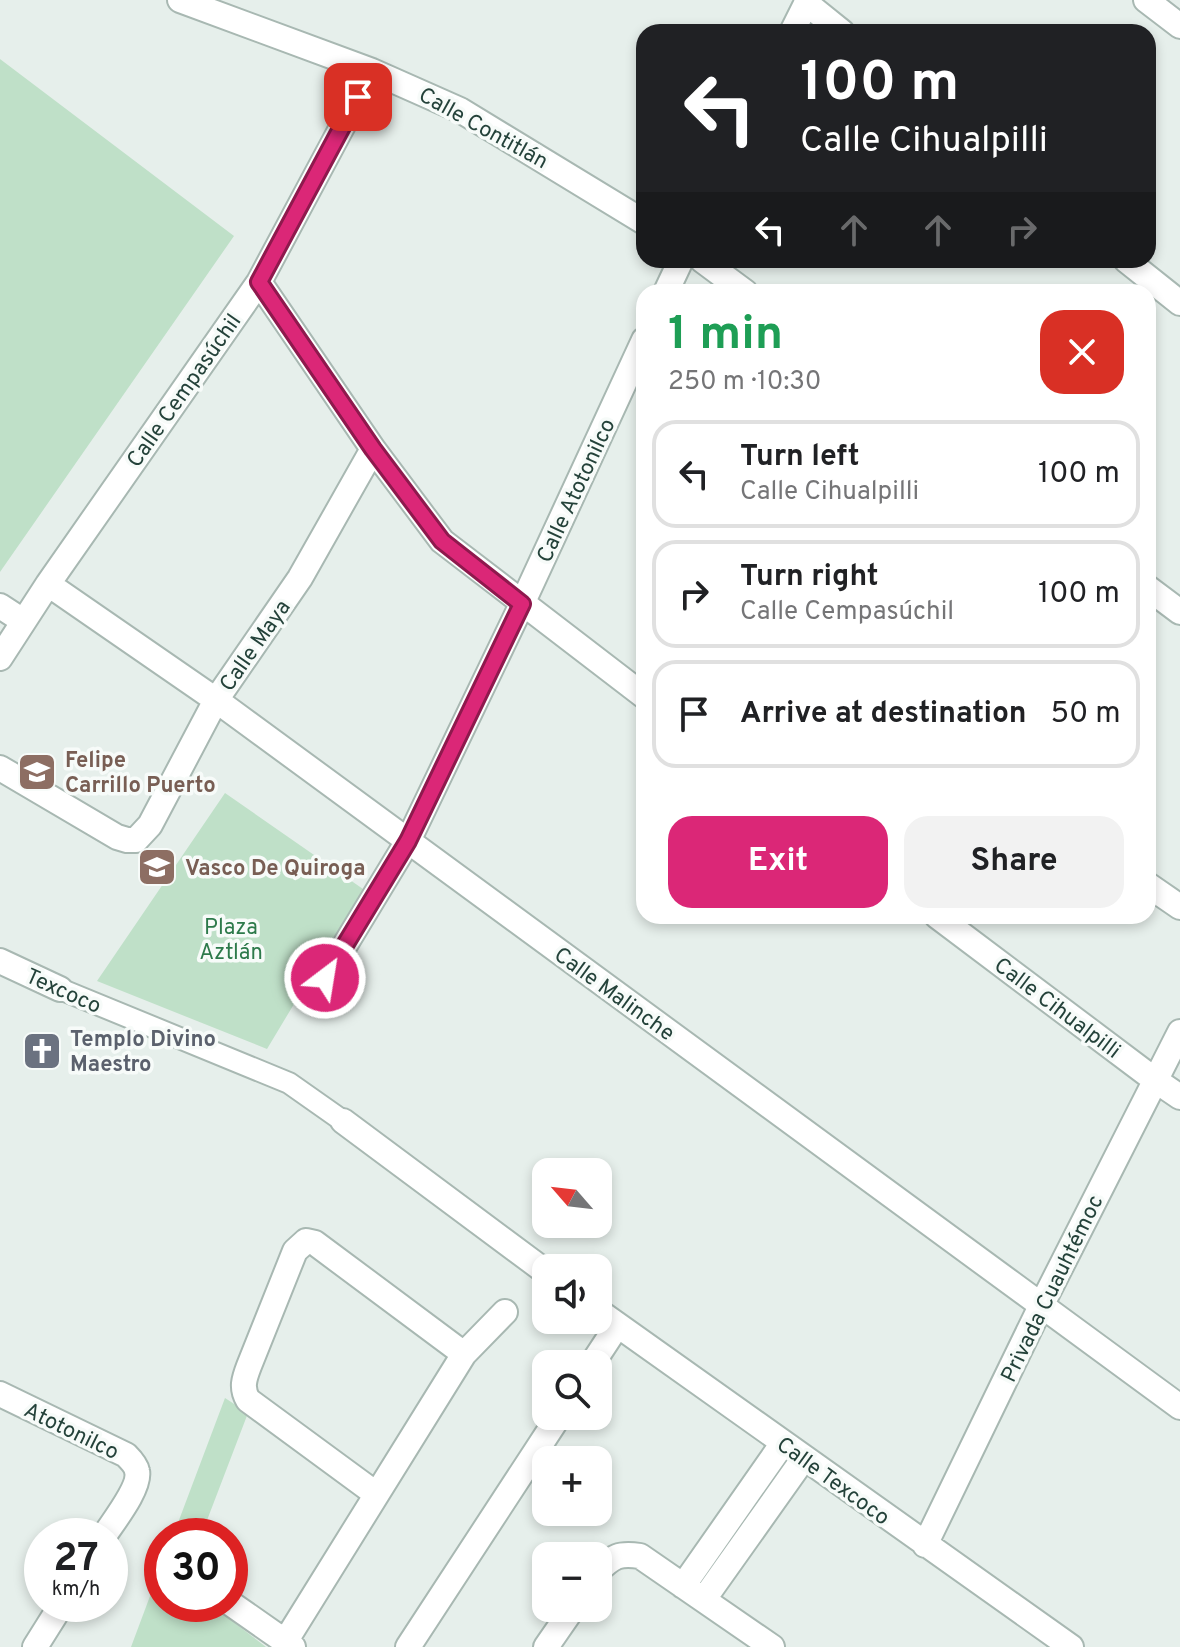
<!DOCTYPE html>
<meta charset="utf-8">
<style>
:root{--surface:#fff;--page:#f2f2f2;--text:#202124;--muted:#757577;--line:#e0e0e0;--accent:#db2777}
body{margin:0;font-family:Overpass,sans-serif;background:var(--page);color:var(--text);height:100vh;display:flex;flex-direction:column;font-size:30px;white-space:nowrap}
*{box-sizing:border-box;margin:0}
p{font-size:26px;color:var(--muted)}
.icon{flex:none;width:44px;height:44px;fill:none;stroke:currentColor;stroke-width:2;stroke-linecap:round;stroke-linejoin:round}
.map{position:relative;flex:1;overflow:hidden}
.details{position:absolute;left:636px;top:284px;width:520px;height:640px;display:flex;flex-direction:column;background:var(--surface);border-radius:24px;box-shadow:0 4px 12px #0003}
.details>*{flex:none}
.banner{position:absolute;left:636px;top:24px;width:520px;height:244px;border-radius:24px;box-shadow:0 4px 12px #0003;background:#202124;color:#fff;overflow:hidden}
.needle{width:52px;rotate:298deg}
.controls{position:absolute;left:532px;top:1158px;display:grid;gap:16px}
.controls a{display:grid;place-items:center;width:80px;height:80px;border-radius:16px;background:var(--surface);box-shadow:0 4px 12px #0003;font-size:40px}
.speed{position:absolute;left:24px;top:1518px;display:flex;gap:16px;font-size:40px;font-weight:700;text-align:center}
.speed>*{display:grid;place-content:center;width:104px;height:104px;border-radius:50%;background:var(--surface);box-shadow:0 4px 12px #0003;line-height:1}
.speed small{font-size:20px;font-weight:400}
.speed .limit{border:12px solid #d22;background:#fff;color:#111}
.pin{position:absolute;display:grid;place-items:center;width:68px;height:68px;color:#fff;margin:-34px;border-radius:16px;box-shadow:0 4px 12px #0006}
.me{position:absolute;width:88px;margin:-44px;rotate:31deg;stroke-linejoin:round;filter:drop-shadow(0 0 6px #0008)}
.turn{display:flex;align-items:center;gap:28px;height:168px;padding:0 32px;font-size:36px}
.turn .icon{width:104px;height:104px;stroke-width:2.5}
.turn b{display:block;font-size:56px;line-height:68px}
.lanes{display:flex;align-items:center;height:76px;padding:0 32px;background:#0003;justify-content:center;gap:40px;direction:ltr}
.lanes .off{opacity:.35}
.round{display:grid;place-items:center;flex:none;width:84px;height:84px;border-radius:24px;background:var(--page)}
.summary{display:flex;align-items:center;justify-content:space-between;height:136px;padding:0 32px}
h1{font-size:48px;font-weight:700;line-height:60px;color:#1e9e55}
.action{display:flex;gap:16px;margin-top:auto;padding:16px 32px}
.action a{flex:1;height:92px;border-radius:24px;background:var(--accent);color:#fff;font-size:32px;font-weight:700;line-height:92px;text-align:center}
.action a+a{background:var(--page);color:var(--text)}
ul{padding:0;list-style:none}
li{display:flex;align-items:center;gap:24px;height:108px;margin:0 16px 12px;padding:0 16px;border:4px solid var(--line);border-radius:24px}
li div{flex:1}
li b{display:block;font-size:30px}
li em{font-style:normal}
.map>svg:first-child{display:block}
</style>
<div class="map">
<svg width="1180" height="1647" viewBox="0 0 1180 1647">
<rect width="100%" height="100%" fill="#e6efeb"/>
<path fill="#bfe0c8" d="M0,59L234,236L0,572Z
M225,793L363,889L267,1049L97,981Z
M225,1398L248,1413L201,1536H173Z
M162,1564V1604H210L266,1647H131Z"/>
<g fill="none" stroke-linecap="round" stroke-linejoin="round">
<g stroke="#a8b8b2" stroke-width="24">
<path id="pedestrian" d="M60,989L289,1083L343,1121"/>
</g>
<g stroke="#a8b8b2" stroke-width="28">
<path id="minor" d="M180,0L372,71L460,110L644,222
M1146,0L1180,26
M806,3L842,32
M792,32L808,0
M702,260L745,292
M1126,260L1180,303
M259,282L373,449L442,541L644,696
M666,292L681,260
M48,584L216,700L1180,1407
M1148,588L1180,612
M0,606L23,621
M0,658L48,584L259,282L372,71
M0,768L117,837L127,840H136L150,825L216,700L300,578L373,449
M1148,885L1180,907
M937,916L1155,1080L1180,1097
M0,961L60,989
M325,978L408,841L522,604L644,340
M343,1121L546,1272
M598,1311L1071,1647
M592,1364L617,1326
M0,1394L126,1455C130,1459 136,1465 137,1471C141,1487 113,1522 104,1536
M376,1494L248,1400C241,1388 244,1379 249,1366L295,1251L306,1241L315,1243L464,1354
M925,1545L1041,1306L1180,1032
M598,1571C613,1556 619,1553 640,1556L772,1647
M683,1586L783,1443
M704,1599L804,1458
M230,1603L293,1647
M285,1642L464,1354L505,1312
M35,1647L62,1604
M408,1647L559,1416
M546,1647L573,1608"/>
</g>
<use href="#pedestrian" stroke="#fff" stroke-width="20"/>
<use href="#minor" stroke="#fff" stroke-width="24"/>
</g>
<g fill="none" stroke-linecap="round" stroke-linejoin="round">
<g stroke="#8e194d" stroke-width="20">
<path id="route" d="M325,978L408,841L522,604L442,541L373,449L259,282L358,97"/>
</g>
<use href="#route" stroke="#db2777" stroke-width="14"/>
</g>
<defs>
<g id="school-square" transform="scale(2)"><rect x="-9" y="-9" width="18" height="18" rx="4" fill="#8d6e63" stroke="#f7fbf9"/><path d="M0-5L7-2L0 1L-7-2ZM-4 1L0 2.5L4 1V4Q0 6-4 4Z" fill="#fff"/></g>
<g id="church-square" transform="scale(2)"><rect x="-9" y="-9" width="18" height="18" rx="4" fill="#6b7280" stroke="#f7fbf9"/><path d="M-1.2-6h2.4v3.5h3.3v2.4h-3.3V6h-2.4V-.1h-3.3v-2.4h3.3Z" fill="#fff"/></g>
</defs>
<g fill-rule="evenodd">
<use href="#school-square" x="37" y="772"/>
<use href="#school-square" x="157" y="867"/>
<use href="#church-square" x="42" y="1051"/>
</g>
<g text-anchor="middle" stroke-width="7" stroke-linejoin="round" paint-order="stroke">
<g font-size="22" fill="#24423a" stroke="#f7fbf9">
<text transform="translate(484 127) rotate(29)" y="8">Calle Contitlán</text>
<text transform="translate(183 390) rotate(-55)" y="8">Calle Cempasúchil</text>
<text transform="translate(575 490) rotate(-65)" y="8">Calle Atotonilco</text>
<text transform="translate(254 645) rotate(-55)" y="8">Calle Maya</text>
<text transform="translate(64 990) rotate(24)" y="8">Texcoco</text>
<text transform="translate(615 993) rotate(36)" y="8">Calle Malinche</text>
<text transform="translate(1058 1007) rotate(37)" y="8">Calle Cihualpilli</text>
<text transform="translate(1051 1288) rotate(-64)" y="8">Privada Cuauhtémoc</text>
<text transform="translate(72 1430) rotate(26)" y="8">Atotonilco</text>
<text transform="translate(834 1480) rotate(36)" y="8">Calle Texcoco</text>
</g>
<g font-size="22" font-weight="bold" fill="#785e54" stroke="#f7fbf9" text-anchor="start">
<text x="65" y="767">Felipe<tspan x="65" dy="25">Carrillo Puerto</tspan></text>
<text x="185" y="875">Vasco De Quiroga</text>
</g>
<g font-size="22" fill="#2d7a4b" stroke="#f7fbf9">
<text x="231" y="934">Plaza<tspan x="231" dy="25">Aztlán</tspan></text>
</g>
<g font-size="22" font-weight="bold" fill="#5b616d" stroke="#f7fbf9" text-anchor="start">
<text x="70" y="1046">Templo Divino<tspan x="70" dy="25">Maestro</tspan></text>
</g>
</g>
</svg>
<div class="controls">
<a><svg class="needle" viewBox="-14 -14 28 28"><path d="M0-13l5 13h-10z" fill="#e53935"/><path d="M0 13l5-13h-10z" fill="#757577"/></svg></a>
<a><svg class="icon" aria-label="sound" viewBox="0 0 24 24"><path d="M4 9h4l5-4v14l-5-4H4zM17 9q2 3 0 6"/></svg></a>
<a><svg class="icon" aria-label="search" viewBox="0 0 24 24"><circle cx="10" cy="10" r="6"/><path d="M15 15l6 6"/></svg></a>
<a>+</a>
<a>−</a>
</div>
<div class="speed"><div>27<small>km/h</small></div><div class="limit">30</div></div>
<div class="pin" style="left:358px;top:97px;background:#d93025"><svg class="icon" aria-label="arrive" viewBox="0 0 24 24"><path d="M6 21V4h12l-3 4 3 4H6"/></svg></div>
<svg class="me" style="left:325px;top:978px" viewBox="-20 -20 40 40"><circle r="17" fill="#db2777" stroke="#fff" stroke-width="3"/><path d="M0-11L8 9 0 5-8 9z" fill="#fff"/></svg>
<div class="banner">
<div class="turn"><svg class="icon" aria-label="left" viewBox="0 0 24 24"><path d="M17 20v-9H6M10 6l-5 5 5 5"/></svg><div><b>100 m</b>Calle Cihualpilli</div></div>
<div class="lanes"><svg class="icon" aria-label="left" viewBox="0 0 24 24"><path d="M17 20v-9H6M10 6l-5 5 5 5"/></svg><svg class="icon off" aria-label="ahead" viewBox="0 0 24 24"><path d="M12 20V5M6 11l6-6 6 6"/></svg><svg class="icon off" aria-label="ahead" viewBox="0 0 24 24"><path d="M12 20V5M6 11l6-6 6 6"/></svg><svg class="icon off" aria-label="right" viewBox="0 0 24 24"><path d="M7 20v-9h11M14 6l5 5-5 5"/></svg></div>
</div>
<section class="details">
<div class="summary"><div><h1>1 min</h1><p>250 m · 10:30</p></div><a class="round" style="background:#d93025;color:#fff"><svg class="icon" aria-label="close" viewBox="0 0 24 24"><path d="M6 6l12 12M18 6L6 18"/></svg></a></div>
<ul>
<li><svg class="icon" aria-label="left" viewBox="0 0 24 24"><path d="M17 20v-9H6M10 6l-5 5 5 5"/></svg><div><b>Turn left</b><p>Calle Cihualpilli</p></div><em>100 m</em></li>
<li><svg class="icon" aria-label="right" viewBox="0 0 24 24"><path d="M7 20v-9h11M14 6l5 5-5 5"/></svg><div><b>Turn right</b><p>Calle Cempasúchil</p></div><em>100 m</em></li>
<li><svg class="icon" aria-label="arrive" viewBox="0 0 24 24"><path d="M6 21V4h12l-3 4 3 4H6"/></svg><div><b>Arrive at destination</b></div><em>50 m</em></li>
</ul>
<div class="action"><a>Exit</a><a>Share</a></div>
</section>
</div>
